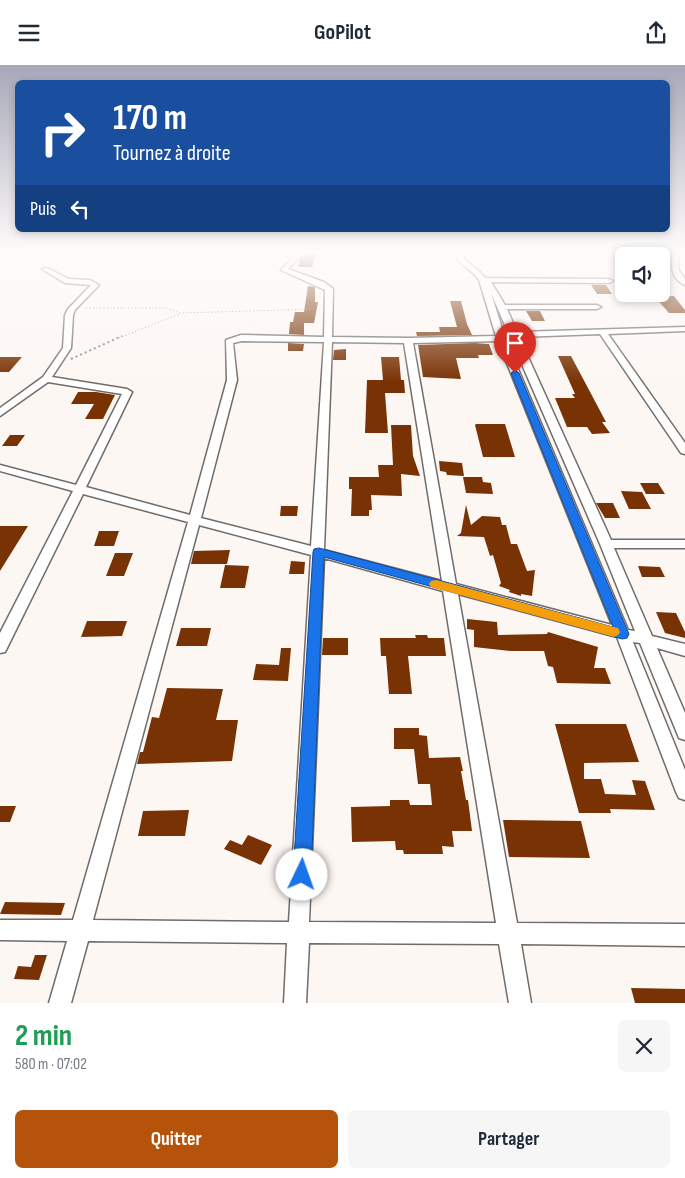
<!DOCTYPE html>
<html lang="fr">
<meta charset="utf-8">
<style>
:root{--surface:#fff;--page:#f6f6f7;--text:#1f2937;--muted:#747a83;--accent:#b45309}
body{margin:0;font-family:"Sofia Sans Condensed",sans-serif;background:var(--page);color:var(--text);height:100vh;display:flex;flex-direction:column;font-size:19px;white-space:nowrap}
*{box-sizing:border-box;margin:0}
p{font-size:16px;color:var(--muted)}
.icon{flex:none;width:28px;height:28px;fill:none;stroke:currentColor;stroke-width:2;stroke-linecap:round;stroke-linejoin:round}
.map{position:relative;height:938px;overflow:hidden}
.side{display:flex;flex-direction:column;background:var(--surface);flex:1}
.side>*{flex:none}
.banner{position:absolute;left:15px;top:15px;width:655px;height:152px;border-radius:8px;box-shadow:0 2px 8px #0003;background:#1a4fa0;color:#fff;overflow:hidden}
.buttons{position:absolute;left:615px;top:182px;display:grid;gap:10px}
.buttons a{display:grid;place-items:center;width:55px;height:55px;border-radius:8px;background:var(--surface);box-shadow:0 2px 8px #0003;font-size:25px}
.pin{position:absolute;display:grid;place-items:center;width:42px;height:42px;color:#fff;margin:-51px -21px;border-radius:50% 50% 50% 0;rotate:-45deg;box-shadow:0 0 5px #0007}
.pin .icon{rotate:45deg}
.me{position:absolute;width:55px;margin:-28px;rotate:3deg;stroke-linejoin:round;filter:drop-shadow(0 0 4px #0008)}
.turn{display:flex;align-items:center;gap:18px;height:105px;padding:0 15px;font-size:22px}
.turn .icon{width:65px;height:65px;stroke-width:2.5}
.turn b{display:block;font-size:35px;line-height:42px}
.then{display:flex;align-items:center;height:48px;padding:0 15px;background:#0003;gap:10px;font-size:19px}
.round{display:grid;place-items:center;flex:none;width:52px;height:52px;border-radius:8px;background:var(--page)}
.headline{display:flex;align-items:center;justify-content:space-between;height:85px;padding:0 15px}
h1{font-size:30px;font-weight:700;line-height:38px;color:#1e9e55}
.button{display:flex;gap:10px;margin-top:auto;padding:10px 15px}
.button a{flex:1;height:58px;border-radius:8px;background:var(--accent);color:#fff;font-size:20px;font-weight:700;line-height:58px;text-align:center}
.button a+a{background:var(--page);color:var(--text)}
header{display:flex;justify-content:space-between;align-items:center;height:65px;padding:0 15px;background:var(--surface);font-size:22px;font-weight:700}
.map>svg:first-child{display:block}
</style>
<header><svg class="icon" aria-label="menu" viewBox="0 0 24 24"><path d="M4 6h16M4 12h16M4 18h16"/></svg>GoPilot<svg class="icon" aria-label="share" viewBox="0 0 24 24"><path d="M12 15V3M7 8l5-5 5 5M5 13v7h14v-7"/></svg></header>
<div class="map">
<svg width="685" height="938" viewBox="0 0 685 938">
<rect width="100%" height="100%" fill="#fdf7f4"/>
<path fill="#783204" d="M302,186H317L312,202H298L300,194L305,188Z
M591,220H606L612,229H597Z
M308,221L315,222V237H318L314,258H304V270L289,269L290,257H293L295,247H304Z
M654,231H674L685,245V248H669Z
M450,236H461L467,259L472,270L417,271L416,267H440L439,262H457Z
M526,246H540L545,256H532Z
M288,278L304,279L303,286H288Z
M474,278L489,279L493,290H478L479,293H456L461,314L423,312L418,280Z
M346,284V295H333L334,285Z
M558,291H571L606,357H602L610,368L592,369L587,362H567L555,333H575L572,329H575Z
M0,292H22L9,307H0Z
M381,292H399L401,315H404L405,328H385L388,368H365L367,315H383Z
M78,327H96L115,330L103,354H85L94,339H71Z
M476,359H505L515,392H483L475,360Z
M391,360H411L413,391L420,411L401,409L402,431L371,430L372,445H369V451H351L352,424H349V412H379L378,400H393Z
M10,370H25L17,381H2Z
M439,396L462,398L464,411L447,410L446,407L440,406Z
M463,412H482L483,417L491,418L493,429L466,428Z
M640,418H658L665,429H646Z
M621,426L642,427L651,444H629Z
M596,438H613L620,453H605Z
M466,440L471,460L482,451L500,452L502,460H506L511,479H517L527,506L535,505L532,531L521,529V531L509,527L510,525L499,521L501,518L493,490L490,491L484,472L457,471L461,468Z
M281,441H298L297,451H280Z
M0,461H28L0,506Z
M99,466H119L114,481H94Z
M230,485L227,499H191L194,486Z
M115,488H133L124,511H106Z
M291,496L305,497L304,509H289Z
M225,500L249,501L245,523H220Z
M638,501L660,502L665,512H642Z
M656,547L676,548L685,567V573L665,568Z
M467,554L497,557L498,570L547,569L548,567L598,582L594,603H605L611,619L557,618L553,602L548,601L544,586H511L474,582V565L467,564Z
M87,556H127L122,571L81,572Z
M181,563H211L207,581H176Z
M415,570H427L428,573H444L446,591H408L412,629H389L386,591H381L380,573H416Z
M323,573H348V590H322Z
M281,583H291L288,616L253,615L256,599L279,600Z
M167,623L223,624L216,655H238L232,696L137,699L140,687H143L152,652L159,653Z
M555,659H626L639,697L584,698V714H601L605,729L636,730L632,715L645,716L655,745L610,744L611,748H579Z
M394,663H419V670L427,671L429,693L460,692L463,706H461L466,735H468L472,766H452L454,782L442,781L443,789H404L403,785H396L395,776L352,777L351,742L390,741V735H409L410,740H432L430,719H418L414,684H394Z
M0,741H16L10,757H0Z
M189,745L185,771H138L143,746Z
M503,755L581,756L590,793L509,792Z
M248,770L272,780L261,800L224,784L230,775L242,780Z
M5,837L65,838L61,850L0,849Z
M35,890H47L39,915L14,914L18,901L31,902Z
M631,923L685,924V938H635Z"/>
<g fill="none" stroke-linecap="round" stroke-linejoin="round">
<g stroke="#716c6a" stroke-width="3">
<path id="street" d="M454,186H460C464,199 477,201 485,213L609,214L613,216L609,218L491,217L505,240H597L601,242L597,244H507L517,267L685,262V266L608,269L685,378V389L681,388L600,269L519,272L611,475H685V483H614L652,571L685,579V591L657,583L685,648V675L679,673L677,668L640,578L633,577L685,705V735L679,733L676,727L617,572L458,529L517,858L685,859V881L521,879L531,938H509L499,879L309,878L306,938H284L287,878L88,876L71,938H49L67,876L0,875V855H73L188,457L83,429L7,583L5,587L0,588V568L73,426L0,406V400L76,420L122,329L48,317L0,351V343L43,312L63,283L65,250L68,244L91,220L65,218L42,204L47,203L69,214L90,215L99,220L75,245L73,250L71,283L52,312L127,324L132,327L86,422L190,450L227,315L226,275L241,270L324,272L325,225L281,205L298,187L303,188L288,204L324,217L333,224L332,272L408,273L496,271L479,215C471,203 458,201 454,186ZM491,228L600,479L635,566L628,565L505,273ZM242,276L324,277L311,481L201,453L237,315L233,278ZM498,276L612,560L456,519L413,278ZM332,277L404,278L442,516L324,485ZM199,460L311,490L289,857L93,855ZM324,493L443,526L496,858L309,857Z
M673,186H679L678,204L685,214V220C671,214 670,200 673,186Z"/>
</g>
<path stroke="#8a8785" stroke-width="1" stroke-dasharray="1 2.5" stroke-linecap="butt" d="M237,186L278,202
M86,243H166L180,248L320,244
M119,273L179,249"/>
<path stroke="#8a8785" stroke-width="2" stroke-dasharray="2 3" stroke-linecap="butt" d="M71,294L122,271"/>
<use href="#street" fill="#fff" fill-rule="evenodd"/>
</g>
<linearGradient id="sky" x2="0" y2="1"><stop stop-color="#a7a8b8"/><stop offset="0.59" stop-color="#fefbfa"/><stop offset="1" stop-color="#fefbfa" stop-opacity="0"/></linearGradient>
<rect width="685" height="317" fill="url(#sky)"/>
<path fill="#1a73e8" stroke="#114b97" d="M515,305L519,308L629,569L627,573L622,574L324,492L311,810L308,816L302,819L296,816L293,810L313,487L314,484L319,483L613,562L511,308Z"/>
<path fill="#f59e0b" d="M436,515L614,562L618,563L620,567L618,570L614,572L431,522L429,519L431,516Z"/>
</svg>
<div class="buttons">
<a><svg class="icon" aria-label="sound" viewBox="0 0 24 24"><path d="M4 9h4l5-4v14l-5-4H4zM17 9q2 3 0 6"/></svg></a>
</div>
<div class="pin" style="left:515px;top:308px;background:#d93025"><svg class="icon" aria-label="arrive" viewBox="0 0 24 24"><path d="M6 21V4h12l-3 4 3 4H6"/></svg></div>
<svg class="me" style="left:302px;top:810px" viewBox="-20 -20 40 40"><circle r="19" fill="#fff"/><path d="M0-13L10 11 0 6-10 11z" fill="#1a73e8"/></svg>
<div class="banner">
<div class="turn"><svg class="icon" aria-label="right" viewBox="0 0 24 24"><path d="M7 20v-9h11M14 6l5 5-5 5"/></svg><div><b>170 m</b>Tournez à droite</div></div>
<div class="then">Puis<svg class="icon" aria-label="left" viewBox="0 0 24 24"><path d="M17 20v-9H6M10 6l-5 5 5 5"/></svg></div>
</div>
</div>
<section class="side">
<div class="headline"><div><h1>2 min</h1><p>580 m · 07:02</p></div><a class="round"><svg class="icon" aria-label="close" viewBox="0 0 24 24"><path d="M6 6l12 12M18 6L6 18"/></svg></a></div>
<div class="button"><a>Quitter</a><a>Partager</a></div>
</section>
